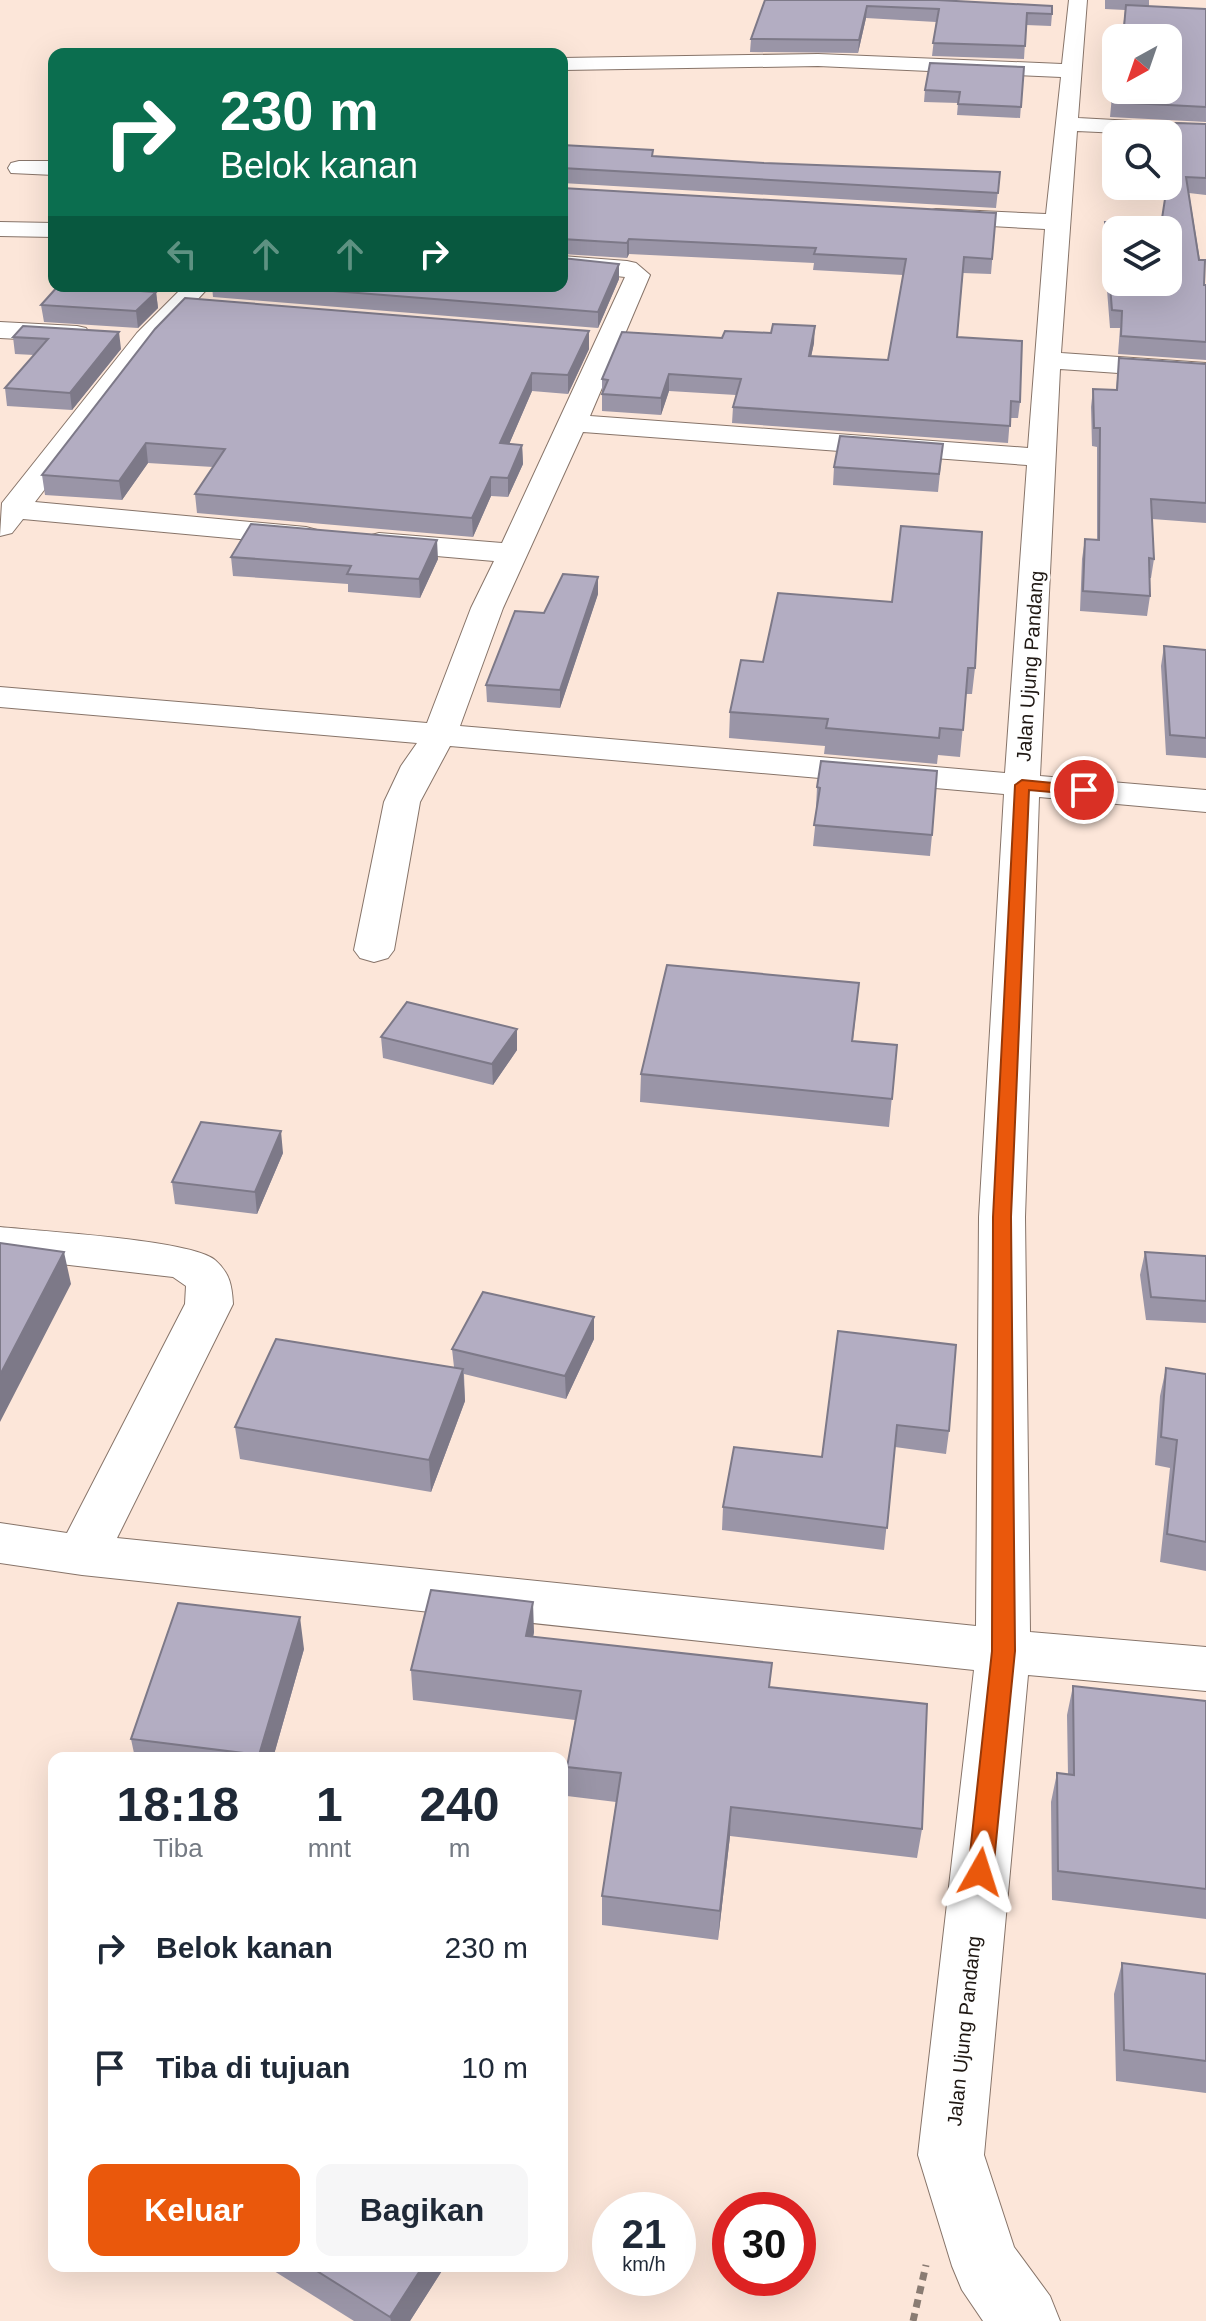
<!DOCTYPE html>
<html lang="id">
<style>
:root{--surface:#fff;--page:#f6f6f7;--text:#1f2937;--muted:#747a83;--accent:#ea580c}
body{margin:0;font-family:Arial,sans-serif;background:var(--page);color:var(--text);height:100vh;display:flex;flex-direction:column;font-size:30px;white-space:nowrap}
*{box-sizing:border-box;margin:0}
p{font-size:26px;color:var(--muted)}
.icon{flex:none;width:44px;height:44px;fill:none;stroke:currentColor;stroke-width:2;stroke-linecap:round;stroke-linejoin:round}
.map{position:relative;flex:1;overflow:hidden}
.side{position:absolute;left:48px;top:1752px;width:520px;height:520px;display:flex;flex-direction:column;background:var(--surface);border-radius:16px;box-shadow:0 8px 32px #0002}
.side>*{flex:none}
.banner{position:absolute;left:48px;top:48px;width:520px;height:244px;border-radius:16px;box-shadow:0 8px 32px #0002;background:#0b6e4f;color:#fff;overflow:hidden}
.needle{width:52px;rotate:220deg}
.tools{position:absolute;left:1102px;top:24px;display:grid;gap:16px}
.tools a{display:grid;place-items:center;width:80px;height:80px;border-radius:16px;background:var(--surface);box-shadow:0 8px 32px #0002;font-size:40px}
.speed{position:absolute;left:592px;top:2192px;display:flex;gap:16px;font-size:40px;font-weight:700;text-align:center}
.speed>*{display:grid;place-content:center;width:104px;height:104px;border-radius:50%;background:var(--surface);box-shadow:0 8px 32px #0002;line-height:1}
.speed small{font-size:20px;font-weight:400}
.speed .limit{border:12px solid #d22;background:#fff;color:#111}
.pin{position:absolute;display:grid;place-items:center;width:68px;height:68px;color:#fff;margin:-34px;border:4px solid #fff;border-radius:50%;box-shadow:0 2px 8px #0007}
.me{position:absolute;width:88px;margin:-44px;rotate:6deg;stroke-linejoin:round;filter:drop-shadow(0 0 6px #0008)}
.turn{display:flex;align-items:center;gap:28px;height:168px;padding:0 40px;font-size:36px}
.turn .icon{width:104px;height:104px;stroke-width:2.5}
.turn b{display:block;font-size:56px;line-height:68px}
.lanes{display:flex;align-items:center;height:76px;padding:0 40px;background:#0003;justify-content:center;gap:40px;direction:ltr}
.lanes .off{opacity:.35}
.eta{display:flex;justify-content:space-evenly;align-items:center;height:136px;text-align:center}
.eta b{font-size:48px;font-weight:700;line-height:56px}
.cta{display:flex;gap:16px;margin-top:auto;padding:16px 40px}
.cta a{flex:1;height:92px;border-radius:16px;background:var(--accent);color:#fff;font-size:32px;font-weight:700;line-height:92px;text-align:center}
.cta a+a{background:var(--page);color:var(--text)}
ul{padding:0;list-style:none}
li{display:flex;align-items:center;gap:24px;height:120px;padding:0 40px}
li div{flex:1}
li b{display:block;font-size:30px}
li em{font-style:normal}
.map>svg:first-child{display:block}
</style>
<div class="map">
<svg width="1206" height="2321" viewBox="0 0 1206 2321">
<rect width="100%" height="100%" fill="#fce6d9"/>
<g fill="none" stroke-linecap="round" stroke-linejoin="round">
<g stroke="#877469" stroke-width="2">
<path id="minor" d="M1069,0H1087L1078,118L1206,125V137L1077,131L1061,353L1206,363V379L1060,369L1040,776L1206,790V812L1039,797L1025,1217L1030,1632L1206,1647V1691L1028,1675L984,2155L1014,2247L1050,2296L1060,2321H983L962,2290L952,2266L918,2155L974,1670L82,1575L0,1563V1523L67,1533L185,1304L186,1286L173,1277L0,1257V1227C38,1231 193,1240 215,1260C230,1273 232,1286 233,1304L117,1538L976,1626L979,1217L1004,794L450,746L420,802L394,950L388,958L374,962L360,958L354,950L384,802L401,766L417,743L0,707V687L427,723L471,608L494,561L379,551L368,548L364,542L368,536L379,533L502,543L625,277L562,270V256L627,261L636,263L650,275L590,416L1028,448L1045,229L936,223L928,221L924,216L928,211L936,209L1046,214L1061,77L818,66L564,70L562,58L818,54L1062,64ZM583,432L1027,465L1005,773L460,726L503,608Z
M19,161H54V175L11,173L8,168L11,163Z
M0,222L54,223V237L0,236Z
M184,286H210L155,345L35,502L306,527L317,530L321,536L317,542L306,545L23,519L12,533L0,536L2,503L137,333Z
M0,322L77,326L86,328L90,334L86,340L77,342L0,338Z"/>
</g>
<path stroke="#8a7c73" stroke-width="7" stroke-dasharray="8 6" stroke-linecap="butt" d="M913,2321L926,2265"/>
<use href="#minor" fill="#fff" fill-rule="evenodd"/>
</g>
<path fill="#9a95a7" d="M765,0L1052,14L1051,26L1026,25L1024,59L932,56L936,22L866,18L858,53L750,52L751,39Z
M1105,0H1149V6L1206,9V122L1110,117L1115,64L1116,90L1168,38H1122L1125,10L1105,9Z
M1024,67L1020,118L957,115L958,103L924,102L925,90Z
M1206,124V195L1189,193L1204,285H1206V360L1118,354L1120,328H1110L1103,239L1105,222L1161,225Z
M562,145L653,156L764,163L1000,172L996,208L562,183Z
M562,188L996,213L991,274L963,273L957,337L1020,402L1018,418H1010L1008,443L732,423L733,407L736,395L669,391L661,415L602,411V379L722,338L814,343L811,356L888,360L903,275L813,270L814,263L629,254L627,258L562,254Z
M619,264V279L598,328L213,297L212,286H562Z
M156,292L158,308L138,328L44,322L41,305Z
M23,326L121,349L72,410L7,406L5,388L34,355L15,354L13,337Z
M155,329L589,331V349L568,394L532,391L509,444L522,445L523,464L508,497L491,496L473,537L197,513L195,494L213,467L148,463L122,500L45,495L42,475Z
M1119,358L1206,364V523L1152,519L1154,559L1151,578H1149L1150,596L1147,616L1080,611L1082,559L1085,539L1097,540V447L1092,446L1091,407L1093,389L1116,390Z
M943,444L938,492L833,485L834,467Z
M231,557L438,559L420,598L348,592V584L233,576Z
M598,577V594L560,708L487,702L486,685L544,613Z
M1164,646L1206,650V758L1166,755L1161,666Z
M763,662L975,668L972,694H966L960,757L938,755L937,764L824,754L825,746L729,738L730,712Z
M821,761L932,835L930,856L813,846L817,808H816L817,787Z
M859,983L853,1041L897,1045L889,1127L640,1102L641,1074Z
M381,1037L517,1050L493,1085L383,1058Z
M283,1153L257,1214L175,1204L172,1182Z
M1145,1252L1206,1256V1323L1146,1320L1140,1275Z
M838,1331L949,1431L946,1454L895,1447L884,1550L722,1530L723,1507L822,1457Z
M594,1339L566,1399L464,1374L465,1401L431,1492L240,1459L235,1427L454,1367L452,1349Z
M1166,1368L1206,1374V1571L1160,1562L1170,1468L1155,1465L1160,1396Z
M534,1632L533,1637L770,1687L922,1829L917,1858L730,1836L718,1940L602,1925V1896L616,1802L567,1796V1767L575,1720L413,1700L411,1670Z
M304,1649L273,1758H135L131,1739Z
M1073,1686L1206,1701V1919L1052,1900L1051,1802L1057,1773L1068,1775L1067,1715Z
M1122,1963L1206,1974V2093L1116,2081L1114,1994Z
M266,2266H445L410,2321H354Z"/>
<path fill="#7d7988" d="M867,6L866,18L858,53L859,40Z
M629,239V254L627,258V243Z
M619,264V279L598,328V312Z
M156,292L158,308L138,328L136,311Z
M815,326L814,343L808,372L809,356Z
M589,331V349L568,394V375Z
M119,332L121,349L72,410L70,393Z
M532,373V391L501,463L500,443Z
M669,374V391L661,415V398Z
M146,443L148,463L122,500L119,481Z
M522,445L523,464L508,497V478Z
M491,477V496L473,537L472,518Z
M437,540L438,559L420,598L419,579Z
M598,577V594L560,708V690Z
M517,1029V1050L493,1085L492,1064Z
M281,1131L283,1153L257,1214L255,1192Z
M64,1252L71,1284L0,1422V1375Z
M594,1317V1339L566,1399L565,1376Z
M463,1369L465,1401L431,1492L429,1460Z
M533,1602L534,1632L527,1665L526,1636Z
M300,1617L304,1649L273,1758H260L259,1755Z
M731,1807L730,1836L718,1940L720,1911Z
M423,2266H445L410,2321H391L390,2317Z"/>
<path fill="#b3adc2" stroke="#7d7988" stroke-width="2" fill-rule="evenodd" d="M765,0H937L1052,6V14L1027,13L1025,46L933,43L939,9L867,6L859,40L751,39Z
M1126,5L1206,9V107L1112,102L1115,64L1116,90H1168V38H1123Z
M930,63L1024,67L1021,107L958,104L960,92L925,90Z
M1176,123L1206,124V178L1186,177L1199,260H1205L1204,285H1206V342L1121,336L1122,311L1112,310L1105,222L1161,225L1167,186H1168V177ZM1116,230H1168V282H1116Z
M562,145L653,150L652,156L764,163L1000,172L998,193L562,168Z
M562,188L996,213L992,259L964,257L957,337L1022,341L1020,402L1011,401L1010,426L733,407L741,379L669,374L661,398L602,394L608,380L602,379L622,332L722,338L725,331L771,333L773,324L815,326L809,356L888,360L906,259L814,254L816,248L629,239L627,243L562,239Z
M562,258L619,264L598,312L270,286H562Z
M58,286H62L156,292L136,311L41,305Z
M185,298L589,331L568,375L532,373L500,443L522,445L508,478L491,477L472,518L195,494L225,449L146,443L119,481L42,475L155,329Z
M23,326L119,332L70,393L5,388L48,339L13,337Z
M1119,358L1206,364V503L1151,499L1154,559L1149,558L1150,596L1083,591L1085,539L1099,540L1100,428H1094L1093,389L1117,390Z
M840,436L943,444L939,474L834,467Z
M251,524L437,540L419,579L347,574L351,566L231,557Z
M901,526L982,532L975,668H968L963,730L940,728L939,738L826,728L828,719L730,712L741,660L763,662L778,593L892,602Z
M563,574L598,577L560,690L486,685L515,611L544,613Z
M1164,646L1206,650V738L1170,735Z
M821,761L937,771L932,835L814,825L820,788L817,787Z
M667,965L859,983L852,1041L897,1045L892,1099L641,1074Z
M407,1002L517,1029L492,1064L381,1037Z
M201,1122L281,1131L255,1192L172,1182Z
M0,1243L64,1252L0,1375Z
M1145,1252L1206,1256V1301L1151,1297Z
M483,1292L594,1317L565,1376L452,1349Z
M838,1331L956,1345L949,1431L897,1425L887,1528L723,1507L734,1447L822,1457Z
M276,1339L463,1369L429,1460L235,1427Z
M1166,1368L1206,1374V1542L1167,1534L1177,1440L1161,1437Z
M431,1590L533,1602L526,1636L772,1663L769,1687L927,1704L922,1829L731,1807L720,1911L602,1896L621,1773L567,1767L581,1691L411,1670Z
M178,1603L300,1617L259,1755L131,1739Z
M1073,1686L1206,1701V1889L1058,1871L1057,1773L1074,1775Z
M1122,1963L1206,1974V2061L1124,2050Z
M309,2266H423L390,2317Z"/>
<path fill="#ea580c" stroke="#983908" stroke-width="2" d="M1022,780L1084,786L1091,790L1084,795L1029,790L1011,1217L1015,1651L993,1872L989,1879L980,1883L972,1879L968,1872L992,1651L993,1217L1015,785Z"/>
<g text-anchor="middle" stroke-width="6" stroke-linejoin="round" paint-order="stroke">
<g font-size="20" fill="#201914" stroke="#fff">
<text transform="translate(1030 666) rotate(-86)" y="7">Jalan Ujung Pandang</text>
<text transform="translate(964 2031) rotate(-84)" y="7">Jalan Ujung Pandang</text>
</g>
</g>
</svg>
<div class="tools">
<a><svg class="needle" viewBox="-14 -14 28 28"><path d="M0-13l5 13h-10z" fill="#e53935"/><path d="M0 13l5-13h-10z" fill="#747a83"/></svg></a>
<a><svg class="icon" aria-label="search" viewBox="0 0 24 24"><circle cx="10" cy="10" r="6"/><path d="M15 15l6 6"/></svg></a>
<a><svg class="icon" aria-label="layers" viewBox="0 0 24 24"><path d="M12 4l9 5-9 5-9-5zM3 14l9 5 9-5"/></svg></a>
</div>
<div class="speed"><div>21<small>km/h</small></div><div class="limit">30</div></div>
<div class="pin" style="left:1084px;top:790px;background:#d93025"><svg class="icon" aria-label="arrive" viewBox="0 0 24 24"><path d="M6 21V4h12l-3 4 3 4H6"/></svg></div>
<svg class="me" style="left:980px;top:1872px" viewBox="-20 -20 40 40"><path d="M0-17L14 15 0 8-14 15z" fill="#ea580c" stroke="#fff" stroke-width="4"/></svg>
<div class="banner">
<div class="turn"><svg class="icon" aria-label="right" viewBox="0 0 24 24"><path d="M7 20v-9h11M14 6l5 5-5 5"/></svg><div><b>230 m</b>Belok kanan</div></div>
<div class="lanes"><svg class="icon off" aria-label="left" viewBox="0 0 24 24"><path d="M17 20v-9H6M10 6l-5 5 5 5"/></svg><svg class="icon off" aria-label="ahead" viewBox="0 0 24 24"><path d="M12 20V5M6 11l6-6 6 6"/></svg><svg class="icon off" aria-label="ahead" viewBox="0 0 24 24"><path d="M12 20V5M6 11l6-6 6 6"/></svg><svg class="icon" aria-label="right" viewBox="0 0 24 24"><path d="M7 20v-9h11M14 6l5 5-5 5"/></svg></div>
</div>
<section class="side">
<div class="eta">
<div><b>18:18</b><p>Tiba</p></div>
<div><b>1</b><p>mnt</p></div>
<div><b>240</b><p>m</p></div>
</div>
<ul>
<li><svg class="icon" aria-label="right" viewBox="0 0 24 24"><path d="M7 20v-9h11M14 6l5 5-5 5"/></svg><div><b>Belok kanan</b></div><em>230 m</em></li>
<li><svg class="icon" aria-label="arrive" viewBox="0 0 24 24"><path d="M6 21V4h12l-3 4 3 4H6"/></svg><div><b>Tiba di tujuan</b></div><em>10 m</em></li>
</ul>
<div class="cta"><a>Keluar</a><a>Bagikan</a></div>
</section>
</div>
